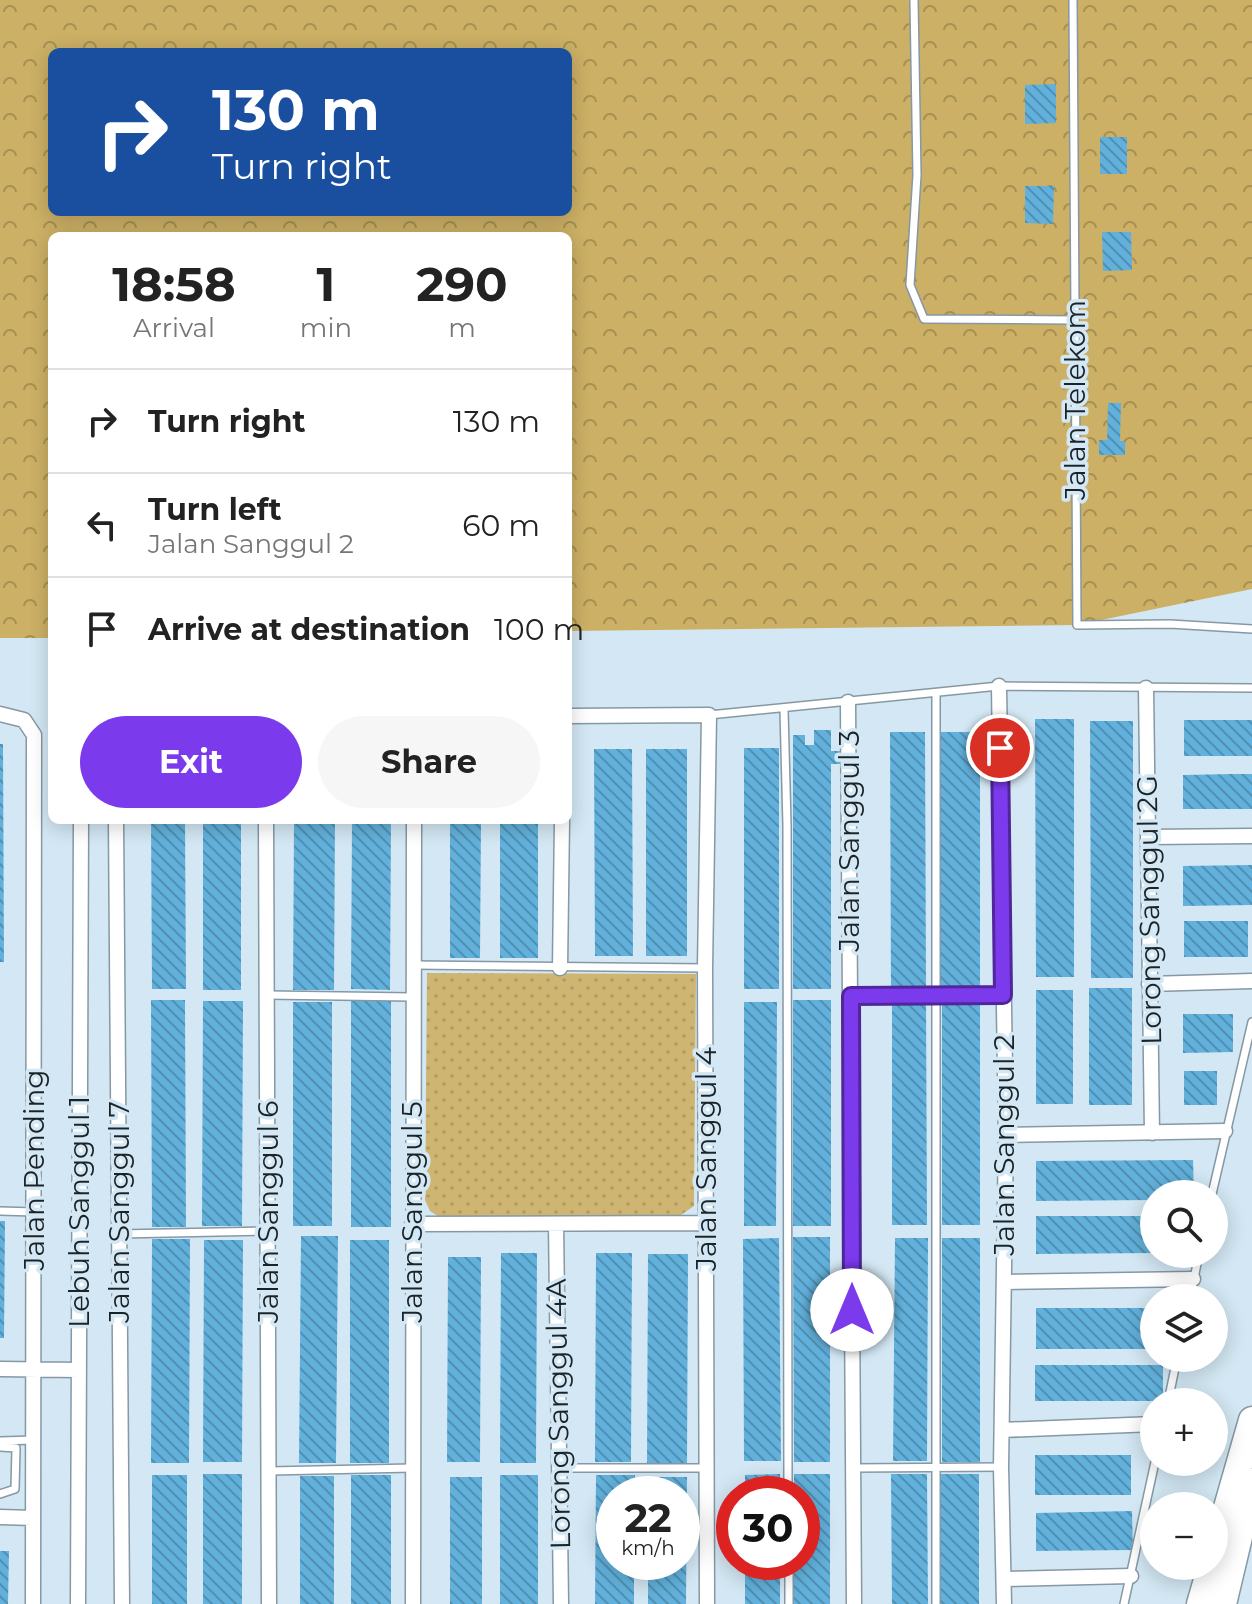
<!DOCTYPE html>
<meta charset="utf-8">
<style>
:root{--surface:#fff;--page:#f6f6f6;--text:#222;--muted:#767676;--line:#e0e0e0;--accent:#7c3aed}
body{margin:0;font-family:Montserrat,sans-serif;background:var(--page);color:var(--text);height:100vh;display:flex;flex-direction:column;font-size:30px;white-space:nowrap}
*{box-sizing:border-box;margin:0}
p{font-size:26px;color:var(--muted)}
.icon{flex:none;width:44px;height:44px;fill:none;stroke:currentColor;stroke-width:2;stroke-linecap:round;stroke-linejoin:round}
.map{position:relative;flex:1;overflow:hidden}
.drawer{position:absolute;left:48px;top:232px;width:524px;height:592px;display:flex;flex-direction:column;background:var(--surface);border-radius:12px;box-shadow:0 4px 20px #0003}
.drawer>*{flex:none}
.top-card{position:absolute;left:48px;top:48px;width:524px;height:168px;border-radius:12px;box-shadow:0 4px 20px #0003;background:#1a4fa0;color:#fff;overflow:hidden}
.controls{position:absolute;left:1140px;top:1180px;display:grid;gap:16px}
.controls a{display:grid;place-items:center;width:88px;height:88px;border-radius:50%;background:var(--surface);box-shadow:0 4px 20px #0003;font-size:40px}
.speed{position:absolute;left:596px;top:1476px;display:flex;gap:16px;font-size:40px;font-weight:700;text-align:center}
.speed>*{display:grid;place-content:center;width:104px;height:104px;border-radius:50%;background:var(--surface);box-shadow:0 4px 20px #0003;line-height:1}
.speed small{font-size:20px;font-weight:400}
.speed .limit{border:12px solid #d22;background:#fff;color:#111}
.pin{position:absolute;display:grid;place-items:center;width:68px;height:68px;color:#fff;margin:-34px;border:4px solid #fff;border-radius:50%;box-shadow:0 2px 8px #0007}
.me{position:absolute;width:88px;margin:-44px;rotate:0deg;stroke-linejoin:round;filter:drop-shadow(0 0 6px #0008)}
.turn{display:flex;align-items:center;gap:28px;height:168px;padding:0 32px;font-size:36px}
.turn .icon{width:104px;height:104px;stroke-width:2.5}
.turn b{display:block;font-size:56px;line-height:68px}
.eta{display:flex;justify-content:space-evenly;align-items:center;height:136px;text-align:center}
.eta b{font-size:48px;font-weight:700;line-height:56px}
.action{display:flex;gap:16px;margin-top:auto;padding:16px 32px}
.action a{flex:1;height:92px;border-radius:48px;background:var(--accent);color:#fff;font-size:32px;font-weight:700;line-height:92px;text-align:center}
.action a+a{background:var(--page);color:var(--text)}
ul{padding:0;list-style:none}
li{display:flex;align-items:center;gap:24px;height:104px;padding:0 32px;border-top:2px solid var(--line)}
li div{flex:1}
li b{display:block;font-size:30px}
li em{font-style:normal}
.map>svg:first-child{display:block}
</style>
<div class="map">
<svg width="1252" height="1604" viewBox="0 0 1252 1604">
<defs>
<pattern id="grass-dots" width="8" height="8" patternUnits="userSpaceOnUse" patternTransform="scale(2)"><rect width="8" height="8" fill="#cfb572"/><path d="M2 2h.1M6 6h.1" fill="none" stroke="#b19b63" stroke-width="1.8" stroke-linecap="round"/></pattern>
<pattern id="forest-crowns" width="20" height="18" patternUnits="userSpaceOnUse" patternTransform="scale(2)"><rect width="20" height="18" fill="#ccb065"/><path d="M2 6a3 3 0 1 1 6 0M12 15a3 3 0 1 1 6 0" fill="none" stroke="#a58f53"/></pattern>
<pattern id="building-back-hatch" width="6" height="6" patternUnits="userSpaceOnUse" patternTransform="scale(2)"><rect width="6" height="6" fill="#62b1dc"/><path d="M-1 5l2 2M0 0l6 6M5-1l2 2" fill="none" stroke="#5090b2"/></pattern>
</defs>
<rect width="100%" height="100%" fill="#d3e8f4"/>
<path fill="url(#grass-dots)" d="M427,973L696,974L694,1206L681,1215L441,1218L430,1211L425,1200Z"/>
<path fill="url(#forest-crowns)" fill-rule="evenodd" d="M0,0H1252V589L1077,625L568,631V236H52V638H0ZM52,52H568V212H52Z"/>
<path fill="url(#building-back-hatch)" d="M1056,84V123L1025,124V85Z
M1100,137H1127V174H1100Z
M1025,186H1054L1053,224L1025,223Z
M1102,232H1131L1132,270L1103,271Z
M1108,403H1121L1120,441H1125V455H1099V440H1107Z
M1035,719H1074V977H1036Z
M1184,720H1252V756H1184Z
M1090,721H1133V978H1091Z
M814,730H831V751H843V764H831V989H793V735H805V745H814Z
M890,732H925L926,988H891Z
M941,732H980V989H941Z
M0,744H3L4,962H0Z
M744,748H779V989H744Z
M594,749H632L633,956H595Z
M646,749H687V956H646Z
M1232,774H1252V809H1183V775Z
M151,820H185L186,989H152Z
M203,820H241V990H203Z
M294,820H335L334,990H293Z
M352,820H391L390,990L351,989Z
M450,820H481L480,958H450Z
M500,820H538V958H500Z
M1252,865V905L1183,906V866Z
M1184,921H1248V957H1184Z
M1089,988H1132V1105H1089Z
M1036,990H1073V1104H1036Z
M151,1000H185L186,1227H152Z
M793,1000H831V1226H793Z
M203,1001H243L242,1226H202Z
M351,1001H391V1227H351Z
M892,1001H926L927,1225H892Z
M293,1002H332V1226H293Z
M744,1002H777L776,1226H744Z
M942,1002H980V1225H942Z
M1183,1014H1233V1052L1183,1053Z
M1184,1071H1217V1105H1184Z
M1193,1160L1194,1194H1154V1200L1036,1201V1161Z
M1036,1216H1154V1253L1036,1254Z
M0,1221H5L4,1338H0Z
M301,1236H338L336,1463H299Z
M793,1237H830V1462H794Z
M779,1238L781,1461H744L743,1239Z
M895,1238H928L927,1461H893Z
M942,1238H980V1462H942Z
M152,1239H190L189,1463H151Z
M204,1240H243L242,1462H203Z
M350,1240H389V1463H350Z
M501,1253H537L536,1463H500Z
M596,1253H632L631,1462H595Z
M648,1254H688L687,1463H647Z
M448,1257H481L480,1462H447Z
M1036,1308H1154V1349H1036Z
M1035,1365H1163V1401H1035Z
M1035,1455H1131V1495H1035Z
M203,1474H242V1604H203Z
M780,1474V1494H745V1475Z
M794,1474H830V1604H794V1562H802V1494H794Z
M891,1474H927L928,1604H892Z
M940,1474H979V1604H941Z
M152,1475H187V1604H152Z
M351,1475H391V1604H351Z
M500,1475H538V1604H500Z
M596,1475H635V1494H614V1562H634V1604H595Z
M300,1476H334V1604H300Z
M450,1477H482V1604H450Z
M648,1477H687L686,1604H648V1562H682V1494H648Z
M1132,1511L1133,1550L1036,1551V1513Z
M0,1551H9L8,1604H0Z
M745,1562H780V1604H745Z"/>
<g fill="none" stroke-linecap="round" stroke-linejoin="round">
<g stroke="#8598a4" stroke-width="10">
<path id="lane" d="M914,0L917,175L910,285L924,319L1075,320
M1073,0L1077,625L1170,624L1252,629
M936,693V1604
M784,710L787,825L788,1494
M709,715L999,686L1252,688
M414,965L705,968
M267,995L412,997
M851,996L1003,995
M1212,1194L1252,1022
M0,1211L34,1212
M119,1234L267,1231
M1190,1298L1199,1254
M1168,1402L1177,1358
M0,1441L34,1440
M0,1447L16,1448L15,1489L0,1494
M559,1468H708
M853,1468L1001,1467
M270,1471L412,1468
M789,1562V1604
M1124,1604L1155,1462"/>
</g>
<g stroke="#8598a4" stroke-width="17">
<path id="street" d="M999,686L1006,1135L1001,1467L1004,1604
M1146,688L1152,1133
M848,702L854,1604
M0,714L24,720L34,735L33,1604
M568,716L709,715L705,968L707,1604
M116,820L122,1604
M266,820L269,1604
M1148,837L1252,836
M560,968L562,820
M1149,984L1252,981
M1006,1135L1225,1131
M412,1224L706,1223
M556,1224L561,1604
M1004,1282L1193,1279
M0,1369L79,1370
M1002,1430L1154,1424
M0,1517L33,1518
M1004,1579L1131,1576
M78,1604L81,820
M413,1604L414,820"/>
</g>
<g stroke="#8598a4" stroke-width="29">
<path id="highway" d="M1214,1553L1252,1420
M1200,1604L1211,1566
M1223,1604L1252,1482"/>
</g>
<use href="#lane" stroke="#fff" stroke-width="7"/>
<use href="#street" stroke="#fff" stroke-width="14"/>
<use href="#highway" stroke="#fff" stroke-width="26"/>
</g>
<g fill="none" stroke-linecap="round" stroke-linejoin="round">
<g stroke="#51269a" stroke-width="20">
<path id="route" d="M852,1310L851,996L1003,995L1000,748"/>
</g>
<use href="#route" stroke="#7c3aed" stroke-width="14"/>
</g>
<g text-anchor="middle" stroke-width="7" stroke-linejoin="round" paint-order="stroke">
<g font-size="28" fill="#1b2327" stroke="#d3e8f4">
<text transform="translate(1075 400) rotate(-90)" y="10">Jalan Telekom</text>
<text transform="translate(849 841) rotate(-90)" y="10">Jalan Sanggul 3</text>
<text transform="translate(1149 910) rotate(-91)" y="10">Lorong Sanggul 2G</text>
<text transform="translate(1004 1145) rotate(-90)" y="10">Jalan Sanggul 2</text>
<text transform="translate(706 1159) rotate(-90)" y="10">Jalan Sanggul 4</text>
<text transform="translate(34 1170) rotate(-90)" y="10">Jalan Pending</text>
<text transform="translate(79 1212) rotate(-90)" y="10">Lebuh Sanggul 1</text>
<text transform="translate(119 1212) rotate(-90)" y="10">Jalan Sanggul 7</text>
<text transform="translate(268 1212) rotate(-90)" y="10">Jalan Sanggul 6</text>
<text transform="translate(412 1212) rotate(-90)" y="10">Jalan Sanggul 5</text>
<text transform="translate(558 1414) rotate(-91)" y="10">Lorong Sanggul 4A</text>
</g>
</g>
</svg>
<div class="controls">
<a><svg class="icon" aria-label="search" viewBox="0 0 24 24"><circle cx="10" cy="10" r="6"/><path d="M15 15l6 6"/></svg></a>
<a><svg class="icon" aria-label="layers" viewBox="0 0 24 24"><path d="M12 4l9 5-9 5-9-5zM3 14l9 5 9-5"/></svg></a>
<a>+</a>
<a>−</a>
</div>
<div class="speed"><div>22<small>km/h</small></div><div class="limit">30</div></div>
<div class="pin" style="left:1000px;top:748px;background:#d93025"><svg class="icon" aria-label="arrive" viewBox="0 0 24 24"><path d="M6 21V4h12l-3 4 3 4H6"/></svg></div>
<svg class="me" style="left:852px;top:1310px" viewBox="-20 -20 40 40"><circle r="19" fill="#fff"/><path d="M0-13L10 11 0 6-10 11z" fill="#7c3aed"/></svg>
<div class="top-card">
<div class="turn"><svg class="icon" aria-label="right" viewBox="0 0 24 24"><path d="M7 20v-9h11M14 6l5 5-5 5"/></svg><div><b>130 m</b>Turn right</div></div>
</div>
<section class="drawer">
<div class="eta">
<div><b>18:58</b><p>Arrival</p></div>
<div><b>1</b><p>min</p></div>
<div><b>290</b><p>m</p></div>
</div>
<ul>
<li><svg class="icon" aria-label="right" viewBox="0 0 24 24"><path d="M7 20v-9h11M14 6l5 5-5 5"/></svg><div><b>Turn right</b></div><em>130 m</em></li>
<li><svg class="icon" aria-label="left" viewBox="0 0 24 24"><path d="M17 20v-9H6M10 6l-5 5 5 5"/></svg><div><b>Turn left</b><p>Jalan Sanggul 2</p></div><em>60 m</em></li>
<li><svg class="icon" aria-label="arrive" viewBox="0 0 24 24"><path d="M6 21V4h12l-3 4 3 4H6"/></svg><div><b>Arrive at destination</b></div><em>100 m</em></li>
</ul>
<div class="action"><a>Exit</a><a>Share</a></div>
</section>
</div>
